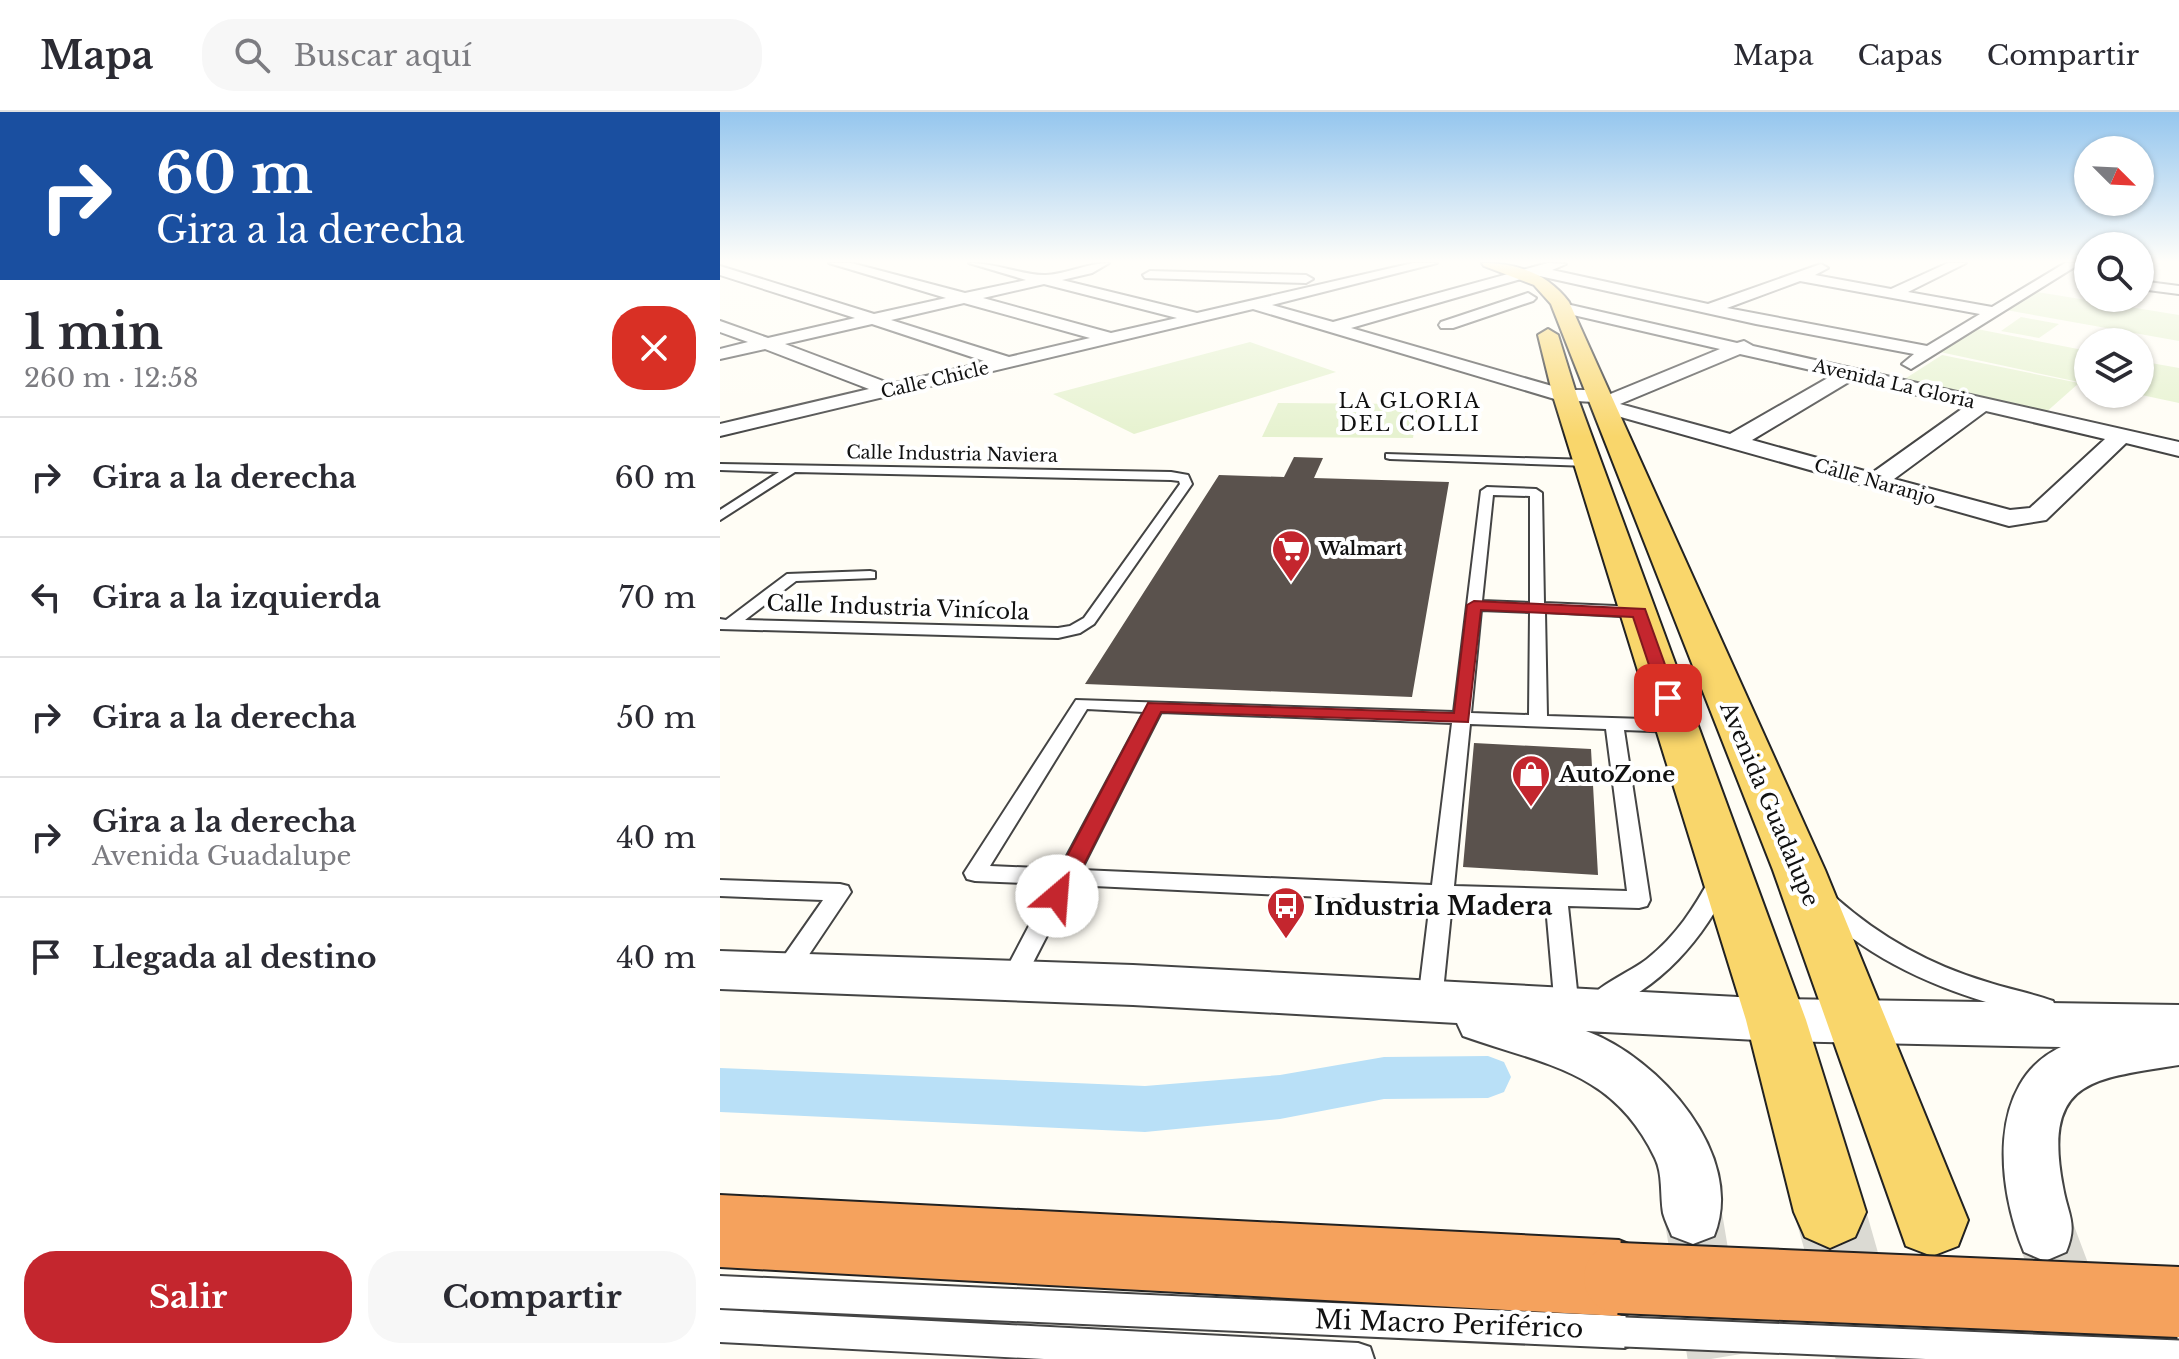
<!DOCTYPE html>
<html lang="es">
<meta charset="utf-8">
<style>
:root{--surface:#fff;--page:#f7f7f7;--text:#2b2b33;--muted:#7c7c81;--line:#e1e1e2;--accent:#c4262e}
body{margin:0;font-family:"Libre Baskerville",serif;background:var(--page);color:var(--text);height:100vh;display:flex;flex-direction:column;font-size:30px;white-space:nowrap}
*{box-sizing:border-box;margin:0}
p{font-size:26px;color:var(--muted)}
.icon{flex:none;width:44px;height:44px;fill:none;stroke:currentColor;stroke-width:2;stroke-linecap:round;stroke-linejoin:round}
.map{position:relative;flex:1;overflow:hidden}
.drawer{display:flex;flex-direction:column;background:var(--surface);width:720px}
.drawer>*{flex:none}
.guide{background:#1a4fa0;color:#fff;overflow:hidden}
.needle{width:52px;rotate:114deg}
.buttons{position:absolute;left:1354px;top:24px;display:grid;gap:16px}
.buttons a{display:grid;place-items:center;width:80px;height:80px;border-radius:50%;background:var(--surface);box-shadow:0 2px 6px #0004;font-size:40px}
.pin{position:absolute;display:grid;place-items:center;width:68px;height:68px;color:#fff;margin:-34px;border-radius:16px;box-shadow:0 4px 12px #0006}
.me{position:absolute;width:88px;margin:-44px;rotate:27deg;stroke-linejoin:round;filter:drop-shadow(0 0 6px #0008)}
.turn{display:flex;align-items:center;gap:28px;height:168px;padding:0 24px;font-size:36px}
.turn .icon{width:104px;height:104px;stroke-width:2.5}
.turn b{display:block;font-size:56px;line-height:68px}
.round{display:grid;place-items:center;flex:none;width:84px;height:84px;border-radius:32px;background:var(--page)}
.head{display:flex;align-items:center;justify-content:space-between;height:136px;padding:0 24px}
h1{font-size:48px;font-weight:800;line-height:60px}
.button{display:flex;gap:16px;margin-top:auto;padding:16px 24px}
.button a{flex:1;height:92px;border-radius:32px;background:var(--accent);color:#fff;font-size:32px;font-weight:800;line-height:92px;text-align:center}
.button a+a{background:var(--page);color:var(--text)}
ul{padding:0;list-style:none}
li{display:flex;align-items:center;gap:24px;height:120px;padding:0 24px;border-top:2px solid var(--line)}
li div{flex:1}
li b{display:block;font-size:30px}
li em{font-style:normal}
header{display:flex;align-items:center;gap:48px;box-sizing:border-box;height:112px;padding:0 40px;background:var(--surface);border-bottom:2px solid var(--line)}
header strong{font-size:38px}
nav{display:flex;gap:44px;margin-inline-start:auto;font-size:28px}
.search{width:560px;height:72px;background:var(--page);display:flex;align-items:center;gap:20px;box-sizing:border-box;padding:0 28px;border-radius:32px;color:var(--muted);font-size:30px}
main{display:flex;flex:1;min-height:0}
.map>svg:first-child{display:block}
</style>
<header>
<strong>Mapa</strong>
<div class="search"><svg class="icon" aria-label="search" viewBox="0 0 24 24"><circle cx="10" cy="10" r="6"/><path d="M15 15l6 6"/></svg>Buscar aquí</div>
<nav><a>Mapa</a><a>Capas</a><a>Compartir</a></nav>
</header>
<main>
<section class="drawer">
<div class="guide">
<div class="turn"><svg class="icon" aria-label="right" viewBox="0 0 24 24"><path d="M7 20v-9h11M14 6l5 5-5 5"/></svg><div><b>60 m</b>Gira a la derecha</div></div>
</div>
<div class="head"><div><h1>1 min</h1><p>260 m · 12:58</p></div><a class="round" style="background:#d93025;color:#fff"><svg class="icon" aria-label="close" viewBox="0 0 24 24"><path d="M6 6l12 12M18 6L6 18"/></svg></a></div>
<ul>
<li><svg class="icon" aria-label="right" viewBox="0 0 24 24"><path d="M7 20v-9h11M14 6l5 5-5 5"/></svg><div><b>Gira a la derecha</b></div><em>60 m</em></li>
<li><svg class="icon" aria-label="left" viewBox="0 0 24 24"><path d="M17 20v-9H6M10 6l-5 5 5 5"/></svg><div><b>Gira a la izquierda</b></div><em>70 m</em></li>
<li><svg class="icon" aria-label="right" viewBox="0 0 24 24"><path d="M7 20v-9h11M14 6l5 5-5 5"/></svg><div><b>Gira a la derecha</b></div><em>50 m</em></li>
<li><svg class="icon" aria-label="right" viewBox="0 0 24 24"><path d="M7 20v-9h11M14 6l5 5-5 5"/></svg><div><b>Gira a la derecha</b><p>Avenida Guadalupe</p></div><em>40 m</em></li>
<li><svg class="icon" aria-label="arrive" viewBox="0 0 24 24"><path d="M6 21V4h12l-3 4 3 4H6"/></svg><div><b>Llegada al destino</b></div><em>40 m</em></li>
</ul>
<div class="button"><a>Salir</a><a>Compartir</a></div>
</section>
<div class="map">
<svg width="1459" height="1247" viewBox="0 0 1459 1247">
<rect width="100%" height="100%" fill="#fffdf5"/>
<path fill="#e6f2cf" d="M1317,180L1459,203V229L1286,198Z
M1301,205L1339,212L1319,226L1281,219Z
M1257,217L1368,239V272L1220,240Z
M530,230L616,260L414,322L333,282Z
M1222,243L1359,271L1324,302L1180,270Z
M1420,249L1459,256V291L1417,282H1420Z
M558,291L698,292L693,326L542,325Z"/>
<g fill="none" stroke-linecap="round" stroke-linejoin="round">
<path fill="#b9e0f7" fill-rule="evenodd" d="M768,944L784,950L791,965L784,980L768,986L664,987L560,1007L425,1020L0,1000V956L425,974L560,963L664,945Z"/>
</g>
<path fill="#5a524d" d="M574,345L603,346L594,366L729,370L692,585L365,572L499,363L564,365Z
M754,631L871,637L878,763L743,755Z"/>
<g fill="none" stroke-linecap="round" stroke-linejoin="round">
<path stroke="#dbdad3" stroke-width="58" stroke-dasharray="58 29" stroke-linecap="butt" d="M973,1103L997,1247
M1325,1119L1373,1247"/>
<path stroke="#dbdad3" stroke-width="70" stroke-dasharray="70 35" stroke-linecap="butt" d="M1110,1100L1152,1247"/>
<g stroke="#444" stroke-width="4">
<path id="lane" d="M666,342L869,348L875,351L869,354L670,347L666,346Z
M0,352L451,360L468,363L472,372L374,512L360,521L338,526L0,517V507L6,508L67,462L150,459L155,460V466L76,469L25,508L338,516L350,514L364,506L460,372L459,369L451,368L75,360L0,408V398L59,360L0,358Z
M767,375L816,377L822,381L824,491L919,495L927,500L919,505L825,500L827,604L957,608L966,614L957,620L904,618L930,788L927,794L919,796L848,794L859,897L856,904L847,908L838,904L835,897L826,794L732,791L722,889L719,896L710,899L701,896L698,889L710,790L353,773L300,876L292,879L284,876L280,869L331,772L255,769L247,767L244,761L356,588L734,600L761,379ZM773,383L810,384V491L762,489ZM761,498L810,500L809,603L751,601ZM367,597L424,600L340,757L270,754ZM441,600L732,611L712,773L361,758ZM750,612L886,617L907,779L734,774Z
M1000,761L1008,763L1011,769C985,826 939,879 879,900L870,897L867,890C874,875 912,859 927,847C957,823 974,796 992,763Z
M0,768L120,772L128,774L131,780L72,868L64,871L56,868L52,861L103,788L0,784Z
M1108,784L1116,786C1160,825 1210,853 1267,870C1288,877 1311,881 1333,889L1336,896L1333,903L1324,906C1256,889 1189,868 1132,826C1120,817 1104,806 1097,792L1100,786Z
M0,1164L905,1204L916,1209L921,1220L916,1231L905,1236L0,1196Z
M0,1198L638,1231L650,1235L654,1247H324L0,1230Z"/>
</g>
<g stroke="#444" stroke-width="4">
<path id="street" d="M109,151H131L245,181L306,168L249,151C276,151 305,164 326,163C347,162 367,151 389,151L372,161L342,168L477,201L693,151H717L552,193L613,210L828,151L846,152L832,158L988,192L1101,152L1108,156L1095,163L1171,177L1228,151H1246L1188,180L1272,195L1345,151H1361L1191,257L1182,252L1194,242L1036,212L815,163L631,216L846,278H879L888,283L1000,237L836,199V193L842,191L1017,231L1024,229L1033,234L1459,330V344L1406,331L1326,408L1289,414L876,298L874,290L838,288L533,197L0,324V312L149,277L45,237L0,247V237L28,230L0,220V209L48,226L135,206L0,163V154L154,202L226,186ZM1080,169L1260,202L1207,234L1007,196ZM324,172L457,206L391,221L263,186ZM244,191L370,226L289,245L171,208ZM152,212L267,250L171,272L65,232ZM1020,242L1113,263L1010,322L900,292ZM1132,268L1246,294L1152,361L1032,328ZM1266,299L1385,327L1310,396L1290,398L1174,367Z
M430,159L586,163L593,167L586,171L425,166L423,163Z
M1420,169L1459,174V182L1420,177Z
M808,181L816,186L813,189L733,216H721L719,213L721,210Z
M0,839L413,853L1056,887L1459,893V953C1374,967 1322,966 1343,1075C1348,1104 1358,1111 1346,1140L1325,1149L1304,1140C1277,1076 1266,970 1341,935L1056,929L866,919C938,945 1027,1043 994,1124L973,1132L952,1124C949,1116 945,1109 943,1101C940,1083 943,1062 935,1046C893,958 824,953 743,924L737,911L413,893L0,877Z"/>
</g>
<g stroke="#222" stroke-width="4">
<path id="primary" d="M762,151C797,151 827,161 849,190L1105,758L1248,1108L1238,1134L1212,1144L1186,1134L1053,758L831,192L814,173L764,154Z
M828,217L838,223L857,284L1086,908L1146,1100L1135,1125L1110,1136L1085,1125L1074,1100L1026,908L833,284L818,223Z"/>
</g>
<g stroke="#222" stroke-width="4">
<path id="highway" d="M0,1083L899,1128L926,1139L937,1166L926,1193L899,1204L0,1155Z"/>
</g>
<use href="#lane" fill="#fff" fill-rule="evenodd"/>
<use href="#street" fill="#fff" fill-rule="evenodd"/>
<use href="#primary" fill="#f9d66b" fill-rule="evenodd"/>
<use href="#highway" fill="#f5a25d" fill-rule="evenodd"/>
<g stroke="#444" stroke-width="33" stroke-linecap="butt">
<path id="lane-bridge" d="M905,1220L1459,1243"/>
</g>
<g stroke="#222" stroke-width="74" stroke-linecap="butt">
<path id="highway-bridge" d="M899,1166L1459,1190"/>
</g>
<use href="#lane-bridge" stroke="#fff" stroke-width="29"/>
<use href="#highway-bridge" stroke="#f5a25d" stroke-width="70"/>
</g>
<linearGradient id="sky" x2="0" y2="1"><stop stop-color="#95c6ee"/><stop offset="0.46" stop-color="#fffefa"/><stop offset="1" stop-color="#fffefa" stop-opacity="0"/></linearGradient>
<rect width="1459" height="325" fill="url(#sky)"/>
<path fill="#c4262e" stroke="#7f191e" stroke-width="2" d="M754,489L925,497L957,586L948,591L940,586L913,505L761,498L748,610L441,600L345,790L337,792L329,790L326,784L428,591L734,601L747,493Z"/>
<defs>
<g id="supermarket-pin" transform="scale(2)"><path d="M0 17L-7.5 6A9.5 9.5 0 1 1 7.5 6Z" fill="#c4262e" stroke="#fff"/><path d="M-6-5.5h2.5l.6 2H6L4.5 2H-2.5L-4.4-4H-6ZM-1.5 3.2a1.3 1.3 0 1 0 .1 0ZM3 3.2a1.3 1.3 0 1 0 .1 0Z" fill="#fff"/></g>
<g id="shop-pin" transform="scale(2)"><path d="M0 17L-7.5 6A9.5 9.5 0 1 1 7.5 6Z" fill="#c4262e" stroke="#fff"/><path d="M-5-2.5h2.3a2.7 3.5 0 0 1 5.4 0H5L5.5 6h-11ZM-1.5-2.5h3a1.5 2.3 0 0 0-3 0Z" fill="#fff"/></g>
<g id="bus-pin" transform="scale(2)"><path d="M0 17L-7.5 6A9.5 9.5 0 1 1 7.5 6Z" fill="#c4262e" stroke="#fff"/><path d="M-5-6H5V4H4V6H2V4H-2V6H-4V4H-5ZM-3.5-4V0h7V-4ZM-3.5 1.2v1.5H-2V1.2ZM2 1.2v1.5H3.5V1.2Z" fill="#fff"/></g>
</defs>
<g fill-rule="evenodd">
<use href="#supermarket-pin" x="571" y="437"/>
<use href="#shop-pin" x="811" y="662"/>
<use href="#bus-pin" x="566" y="794"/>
</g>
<g text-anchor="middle" stroke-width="8" stroke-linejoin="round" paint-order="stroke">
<g font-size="18" fill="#111" stroke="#fff">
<text transform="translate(215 268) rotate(-13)" y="6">Calle Chicle</text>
<text transform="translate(1174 272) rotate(13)" y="6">Avenida La Gloria</text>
<text transform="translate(232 342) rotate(1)" y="6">Calle Industria Naviera</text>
<text transform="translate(1155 370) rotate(16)" y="6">Calle Naranjo</text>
</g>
<g font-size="18" font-weight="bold" fill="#111" stroke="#fff" text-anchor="start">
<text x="599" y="443">Walmart</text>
</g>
<g font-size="20" letter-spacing="2" fill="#111" stroke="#fff">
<text x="690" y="296">LA GLORIA<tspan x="690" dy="23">DEL COLLI</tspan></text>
</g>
<g font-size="22" fill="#111" stroke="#fff">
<text transform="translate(178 495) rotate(2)" y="8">Calle Industria Vinícola</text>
<text transform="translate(1050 692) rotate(67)" y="8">Avenida Guadalupe</text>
</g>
<g font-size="22" font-weight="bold" fill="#111" stroke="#fff" text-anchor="start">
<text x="839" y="670">AutoZone</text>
</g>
<g font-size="26" font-weight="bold" fill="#111" stroke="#fff" text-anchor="start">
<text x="594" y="803">Industria Madera</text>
</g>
<g font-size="26" fill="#111" stroke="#fff">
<text transform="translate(729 1212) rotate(2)" y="9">Mi Macro Periférico</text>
</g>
</g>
</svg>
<div class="buttons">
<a><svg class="needle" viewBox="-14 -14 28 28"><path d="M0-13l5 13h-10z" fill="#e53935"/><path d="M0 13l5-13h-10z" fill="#7c7c81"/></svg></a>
<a><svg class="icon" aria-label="search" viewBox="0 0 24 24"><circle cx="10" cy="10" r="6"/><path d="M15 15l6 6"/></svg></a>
<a><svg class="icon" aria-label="layers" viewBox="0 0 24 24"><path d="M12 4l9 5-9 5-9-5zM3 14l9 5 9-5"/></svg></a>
</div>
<div class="pin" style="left:948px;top:586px;background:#d93025"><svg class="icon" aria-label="arrive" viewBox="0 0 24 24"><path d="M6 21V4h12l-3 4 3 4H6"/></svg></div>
<svg class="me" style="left:337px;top:784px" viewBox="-20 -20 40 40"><circle r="19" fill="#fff"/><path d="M0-13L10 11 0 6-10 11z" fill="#c4262e"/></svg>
</div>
</main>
